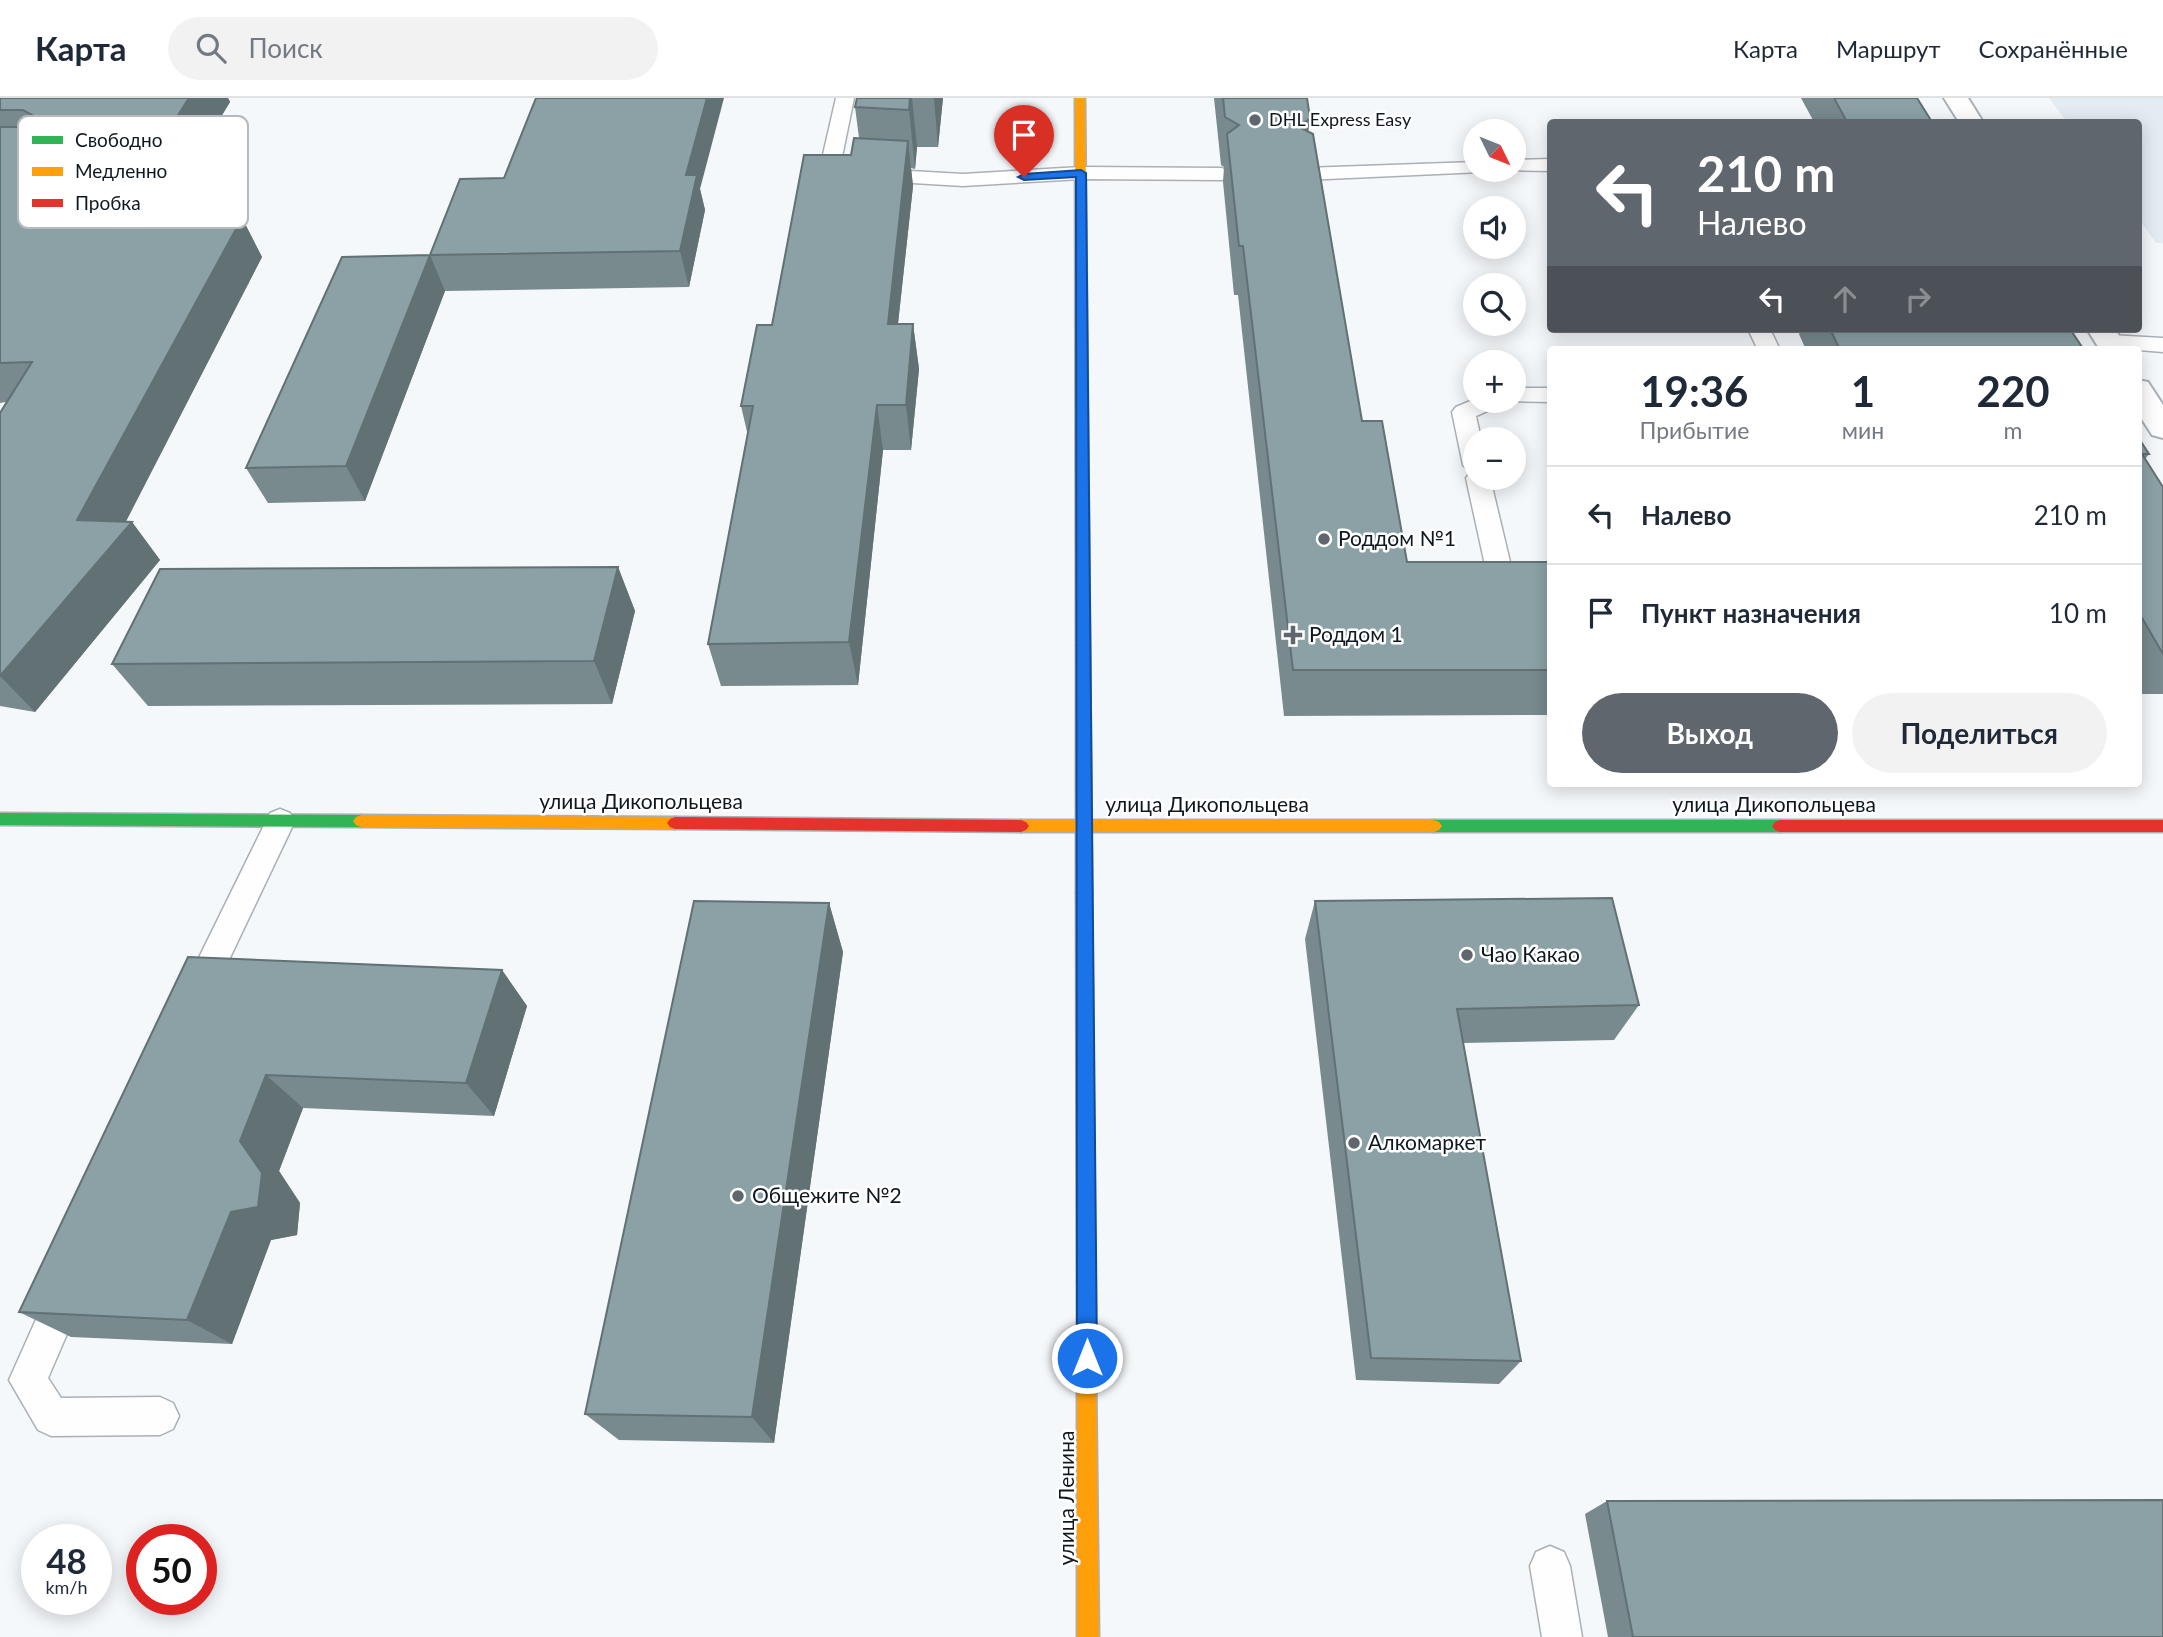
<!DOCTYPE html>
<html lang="ru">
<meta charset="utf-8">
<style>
:root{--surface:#fff;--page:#f2f2f3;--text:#1f2937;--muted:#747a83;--line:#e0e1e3;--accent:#5f666d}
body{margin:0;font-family:Lato,sans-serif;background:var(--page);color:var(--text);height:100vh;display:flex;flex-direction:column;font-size:26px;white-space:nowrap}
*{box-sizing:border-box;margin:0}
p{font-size:23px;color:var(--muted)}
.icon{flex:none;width:38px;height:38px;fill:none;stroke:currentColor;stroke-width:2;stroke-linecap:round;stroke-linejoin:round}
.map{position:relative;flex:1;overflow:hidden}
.sheet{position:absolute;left:1547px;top:248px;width:595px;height:441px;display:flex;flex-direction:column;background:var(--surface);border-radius:7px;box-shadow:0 4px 18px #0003}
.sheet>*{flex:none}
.guide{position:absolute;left:1547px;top:21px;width:595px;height:214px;border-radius:7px;box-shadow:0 4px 18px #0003;background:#5f666d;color:#fff;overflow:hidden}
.needle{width:46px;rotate:133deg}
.fabs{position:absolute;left:1463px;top:21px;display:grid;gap:14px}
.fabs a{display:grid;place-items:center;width:63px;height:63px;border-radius:50%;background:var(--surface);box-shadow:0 4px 18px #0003;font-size:35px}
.speed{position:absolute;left:21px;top:1426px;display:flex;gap:14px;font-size:35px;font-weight:700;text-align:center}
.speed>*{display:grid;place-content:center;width:91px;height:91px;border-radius:50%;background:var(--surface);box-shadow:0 4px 18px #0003;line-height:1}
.speed small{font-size:18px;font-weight:400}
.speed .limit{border:10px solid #d22;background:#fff;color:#111}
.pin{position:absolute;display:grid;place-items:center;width:60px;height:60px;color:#fff;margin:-72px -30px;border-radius:50% 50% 50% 0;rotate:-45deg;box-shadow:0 0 7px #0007}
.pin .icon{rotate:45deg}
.me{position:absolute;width:77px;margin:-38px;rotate:0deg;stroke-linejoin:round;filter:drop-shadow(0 0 5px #0008)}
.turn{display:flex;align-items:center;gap:24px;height:147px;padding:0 35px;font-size:32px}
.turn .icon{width:91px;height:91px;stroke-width:2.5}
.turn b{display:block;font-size:49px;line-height:60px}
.lanes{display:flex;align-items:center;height:66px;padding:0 35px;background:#0003;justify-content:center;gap:35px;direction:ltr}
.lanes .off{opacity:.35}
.eta{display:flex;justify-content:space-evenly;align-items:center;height:119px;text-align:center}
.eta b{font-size:42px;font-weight:700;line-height:49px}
.button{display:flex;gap:14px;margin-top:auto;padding:14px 35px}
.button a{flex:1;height:80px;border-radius:42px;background:var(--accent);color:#fff;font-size:28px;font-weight:700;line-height:80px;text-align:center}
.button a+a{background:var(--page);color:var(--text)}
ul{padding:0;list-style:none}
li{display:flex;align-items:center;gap:21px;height:98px;padding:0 35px;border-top:2px solid var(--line)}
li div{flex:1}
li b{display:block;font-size:26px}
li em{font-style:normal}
header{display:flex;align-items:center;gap:42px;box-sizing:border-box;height:98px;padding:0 35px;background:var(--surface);border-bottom:2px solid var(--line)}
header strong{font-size:33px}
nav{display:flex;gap:38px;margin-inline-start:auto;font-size:24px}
.search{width:490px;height:63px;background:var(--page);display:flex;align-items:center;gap:18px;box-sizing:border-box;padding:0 24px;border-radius:38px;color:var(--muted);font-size:26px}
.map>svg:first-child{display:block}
</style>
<header>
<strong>Карта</strong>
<div class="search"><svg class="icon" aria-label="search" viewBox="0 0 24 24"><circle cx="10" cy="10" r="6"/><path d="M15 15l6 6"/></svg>Поиск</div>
<nav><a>Карта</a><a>Маршрут</a><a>Сохранённые</a></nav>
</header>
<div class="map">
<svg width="2163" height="1539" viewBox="0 0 2163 1539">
<rect width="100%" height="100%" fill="#f5f8fb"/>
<path fill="#e3ecf3" d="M2049,0H2163V145H2156L2139,121L2138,24H2067Z"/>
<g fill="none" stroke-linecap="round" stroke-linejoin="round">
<g stroke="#aab0b6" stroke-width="3">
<path id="lane" d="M836,0H854L840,69L963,76L1081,69L1222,70L1232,76L1222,82L1081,81L963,88L829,80L819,74Z
M1550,61V73L1507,72H1514V62Z
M1475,64V72H1484L1482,74L1305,82L1295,76L1305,70Z
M1748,231H1770L1780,252H1758Z
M2109,237L2163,240V254L2101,249L2098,244Z
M1514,290H1550V304L1508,303H1514Z
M1475,301L1503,303L1499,308L1476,318L1481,341H1475V380H1490L1511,468L1493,496L1484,498L1465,496L1461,489L1465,482L1477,480L1485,467L1466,380L1471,374L1463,367L1452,314L1456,309Z
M280,711L290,715L295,723L208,906L197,910L186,906L181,896L186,886L270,715Z
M68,1174L81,1179L86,1192L48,1280L61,1300L160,1299L173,1305L179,1318L173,1331L160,1337L51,1338L38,1332L9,1282L55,1179Z
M1550,1448L1564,1454L1570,1468L1582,1539H1542L1530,1468L1536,1454Z"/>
</g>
<g stroke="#aab0b6" stroke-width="4">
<path id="street" d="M1944,0H1968L1983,24H1959Z
M2087,231H2115L2128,252H2100Z
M2138,282L2148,284L2163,307V340L2152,337L2138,315Z"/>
</g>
<g stroke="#aab0b6" stroke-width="3">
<path id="fast" d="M0,715L361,717L366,719L369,723L366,727L361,729L0,727Z
M1434,722H1780L1785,724L1788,728L1785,732L1780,734H1434L1429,732L1426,728L1429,724Z
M1084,788L1090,790L1092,795L1095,1184L1093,1191L1086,1193L1079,1191L1077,1184L1076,795L1078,790Z"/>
</g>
<g stroke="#aab0b6" stroke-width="3">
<path id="slow" d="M1075,0H1085L1090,547L1083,552L1076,547Z
M361,717L675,719L680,721L683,725L680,729L675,731L361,729L356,727L353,723L356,719Z
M1021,722H1434L1439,724L1442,728L1439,732L1434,734H1021L1016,732L1013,728L1016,724Z
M1086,1175L1093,1177L1095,1184L1099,1539H1077V1184L1079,1177Z"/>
</g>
<g stroke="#aab0b6" stroke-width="3">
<path id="jam" d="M1083,542L1090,547L1092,795L1090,800H1078L1076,795V547Z
M675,719L1021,722L1026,724L1029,728L1026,732L1021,734L675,731L670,729L667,725L670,721Z
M1780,722H2163V734H1780L1775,732L1772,728L1775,724Z"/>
</g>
<use href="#lane" fill="#fefefe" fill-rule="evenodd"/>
<use href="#street" fill="#fefefe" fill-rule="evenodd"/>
<use href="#fast" fill="#30b455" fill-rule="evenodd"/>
<use href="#slow" fill="#ff9f0a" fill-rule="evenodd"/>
<use href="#jam" fill="#e5322d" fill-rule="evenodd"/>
</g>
<path fill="#788a8e" d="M0,0H228L230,4L159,121L242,120L262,159L125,424H132L160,462L35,614L0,608V315L6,304L0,305Z
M857,0H943L938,49H917L915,71L911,70L913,88L898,226H913L919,271L911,352H883L858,587L721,588L708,546L748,338L741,308L772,227L859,40L855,9Z
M1214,0H1307L1308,34L1362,323L1407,464H1550V617L1284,618L1238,197H1234L1223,84L1224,69L1221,67Z
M1801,0H1917L1932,24H1814Z
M700,91L705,112L689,189L445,193L365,403L268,405L246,370L430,157Z
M1802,231H2070L2084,252H1806L1799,236Z
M2138,339L2149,356L2145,361L2163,389V596H2138Z
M618,469L635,513L612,606L148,608L112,566Z
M1315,803L1639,907L1614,942L1463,945L1521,1263L1499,1286L1356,1282L1305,841Z
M829,805L843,854L774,1345L619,1342L585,1316Z
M188,859L502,872L527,908L494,1018L303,1010L279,1073L300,1105L297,1137L271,1142L232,1246L71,1239L19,1214Z
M1607,1403L2163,1539H1608L1585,1416Z"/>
<path fill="#617174" d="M189,0H228L230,4L135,161L111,122Z
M707,0H724L700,91L705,112L689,189L680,153L686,77Z
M910,0H912L917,49L915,71L909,12Z
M934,0H943L938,49Z
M1310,20L1304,68L1299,29Z
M908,43L913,88L893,271L888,226Z
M242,120L262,159L116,443L132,424L160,462L35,614L0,578L77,422Z
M430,157L445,193L365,403L346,368Z
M913,226L919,271L911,352L906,307Z
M877,307L883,352L858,587L849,544Z
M618,469L635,513L612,606L594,563Z
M829,805L843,854L774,1345L752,1319Z
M502,872L527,908L494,1018L466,985Z
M266,977L303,1010L279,1073L300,1105L297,1137L271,1142L232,1246L187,1222L240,1043Z"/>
<path fill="#8ba1a5" stroke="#617174" stroke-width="2" d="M0,0H189L111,122L242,120L77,422L132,424L0,578V315L32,264L0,265V29H23L34,23V18L23,12H0Z
M536,0H707L686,77H697L680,153L430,157L460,81L504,80Z
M857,0H910L909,12L855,9Z
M1223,0H1307L1310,20L1299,29L1313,36L1362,323H1382L1407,464H1550V572H1293L1243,148H1239L1227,36L1239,27L1225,19Z
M1834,0H1917L1932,24H1847Z
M854,40L908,43L888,226H913L906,307H877L849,544L708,546L753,308H741L757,227H772L804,57H851Z
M430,157L346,368L246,370L342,159Z
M1830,231H2070L2084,252H1840Z
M2138,339L2149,356H2142L2163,389V556L2138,513Z
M618,469L594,563L112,566L160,471Z
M1612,800L1639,907L1457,911L1521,1263L1371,1260L1315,803Z
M694,803L829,805L752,1319L585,1316Z
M188,859L502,872L466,985L266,977L240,1043L262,1075L258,1109L231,1114L187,1222L19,1214Z
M2163,1402V1539H1633L1607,1403Z"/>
<path fill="#1a73e8" stroke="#114b97" stroke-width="2" d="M1081,72L1086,75L1097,1260L1094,1267L1087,1270L1080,1267L1077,1260L1076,79L1024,82L1018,79L1024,76Z"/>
<g fill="#5f666d" stroke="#fff" stroke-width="2.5">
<circle cx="1255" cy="22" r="7"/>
<circle cx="1324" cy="441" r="7"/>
<path d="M1289.5 526.5h7v7h7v7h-7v7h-7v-7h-7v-7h7z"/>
<circle cx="1467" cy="857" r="7"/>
<circle cx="1354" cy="1045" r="7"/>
<circle cx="738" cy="1098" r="7"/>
</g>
<g text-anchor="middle" stroke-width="5" stroke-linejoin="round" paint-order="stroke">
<g font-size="18" fill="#0e1820" stroke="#fff" text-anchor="start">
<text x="1269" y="28">DHL Express Easy</text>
</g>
<g font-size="21" fill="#0e1820" stroke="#fff" text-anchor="start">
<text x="1338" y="448">Роддом №1</text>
<text x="1309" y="544">Роддом 1</text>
<text x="1481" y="864">Чао Какао</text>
<text x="1368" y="1052">Алкомаркет</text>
<text x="752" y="1105">Общежите №2</text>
</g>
<g font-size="21" fill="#0e1820" stroke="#fff">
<text x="641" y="711">улица Дикопольцева</text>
<text x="1207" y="714">улица Дикопольцева</text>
<text x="1774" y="714">улица Дикопольцева</text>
<text transform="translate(1067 1400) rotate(-90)" y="7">улица Ленина</text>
</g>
</g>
<rect x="18" y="18" width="230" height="112" rx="10" fill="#fff" stroke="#b7babc" stroke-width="2"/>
<rect x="32" y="38" width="31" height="8" fill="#30b455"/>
<rect x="32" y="69" width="31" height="9" fill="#ff9f0a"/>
<rect x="32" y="101" width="31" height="8" fill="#e5322d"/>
<g font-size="19" fill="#0e1820">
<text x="75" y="49">Свободно</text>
<text x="75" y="80">Медленно</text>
<text x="75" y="112">Пробка</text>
</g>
</svg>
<div class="fabs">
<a><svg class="needle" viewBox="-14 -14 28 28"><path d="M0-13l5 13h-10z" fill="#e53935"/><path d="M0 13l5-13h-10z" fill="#747a83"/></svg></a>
<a><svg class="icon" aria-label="sound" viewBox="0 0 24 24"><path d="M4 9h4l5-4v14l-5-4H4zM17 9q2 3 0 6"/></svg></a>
<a><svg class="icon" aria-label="search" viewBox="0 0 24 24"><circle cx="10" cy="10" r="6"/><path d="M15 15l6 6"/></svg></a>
<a>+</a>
<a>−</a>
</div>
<div class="speed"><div>48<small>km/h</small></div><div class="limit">50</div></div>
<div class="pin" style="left:1024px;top:79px;background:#d93025"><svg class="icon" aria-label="arrive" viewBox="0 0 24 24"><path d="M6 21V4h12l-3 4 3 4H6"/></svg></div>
<svg class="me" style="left:1087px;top:1260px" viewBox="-20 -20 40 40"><circle r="17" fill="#1a73e8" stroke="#fff" stroke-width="3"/><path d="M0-11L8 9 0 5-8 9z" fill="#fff"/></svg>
<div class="guide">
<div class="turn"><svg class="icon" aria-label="left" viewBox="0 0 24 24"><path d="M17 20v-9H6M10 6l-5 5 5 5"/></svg><div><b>210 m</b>Налево</div></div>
<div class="lanes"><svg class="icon" aria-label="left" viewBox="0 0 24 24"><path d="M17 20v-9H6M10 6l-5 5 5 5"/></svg><svg class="icon off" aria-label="ahead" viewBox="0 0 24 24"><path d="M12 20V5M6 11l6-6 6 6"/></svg><svg class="icon off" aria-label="right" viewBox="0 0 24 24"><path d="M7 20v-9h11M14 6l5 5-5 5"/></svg></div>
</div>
<section class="sheet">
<div class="eta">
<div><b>19:36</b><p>Прибытие</p></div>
<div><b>1</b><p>мин</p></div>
<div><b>220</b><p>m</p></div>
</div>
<ul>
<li><svg class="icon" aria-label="left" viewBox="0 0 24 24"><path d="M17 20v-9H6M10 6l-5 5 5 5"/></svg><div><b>Налево</b></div><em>210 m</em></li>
<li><svg class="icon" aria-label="arrive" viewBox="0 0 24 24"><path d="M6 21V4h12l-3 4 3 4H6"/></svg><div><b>Пункт назначения</b></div><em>10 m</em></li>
</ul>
<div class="button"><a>Выход</a><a>Поделиться</a></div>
</section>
</div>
